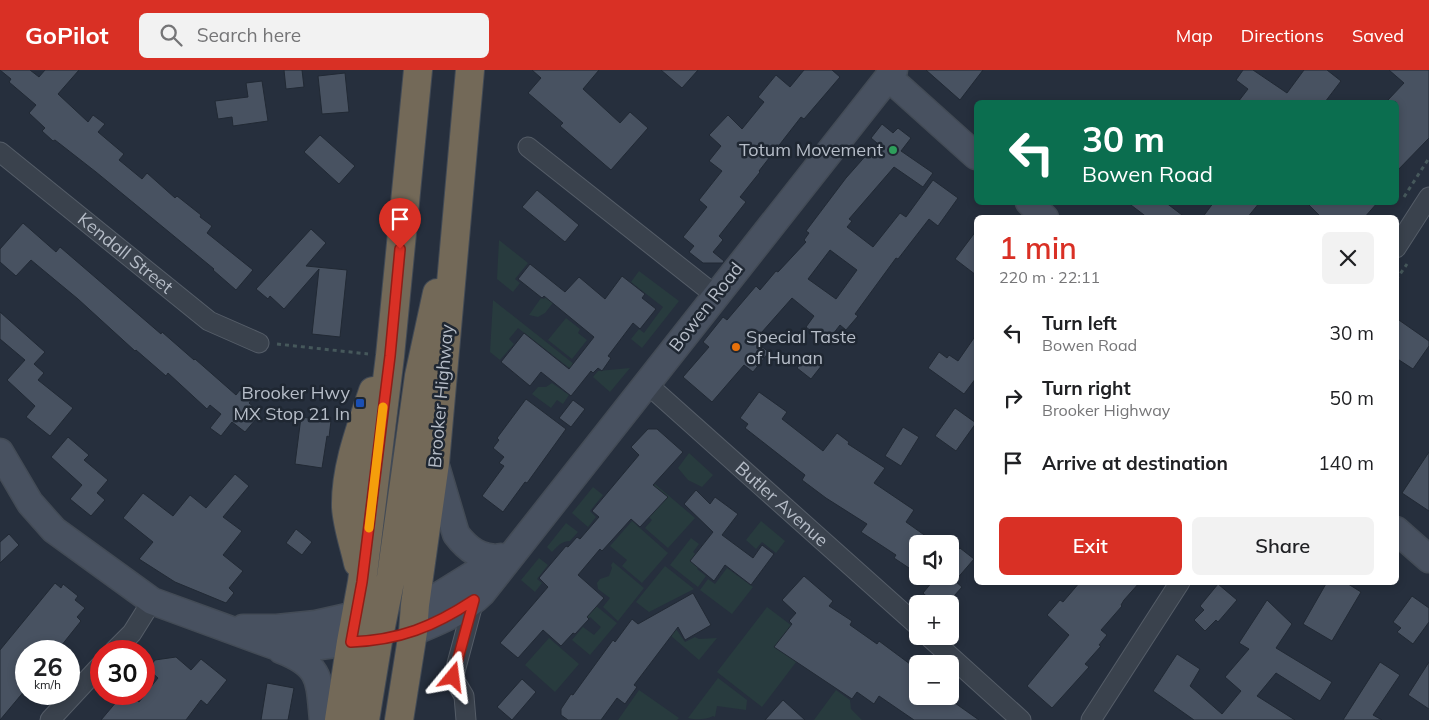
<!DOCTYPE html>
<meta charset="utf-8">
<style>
:root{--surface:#fff;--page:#f2f2f2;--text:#202124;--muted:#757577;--accent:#d93025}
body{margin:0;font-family:Mulish,sans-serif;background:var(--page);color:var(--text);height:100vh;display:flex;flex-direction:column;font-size:19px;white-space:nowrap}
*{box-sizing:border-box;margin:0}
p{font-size:16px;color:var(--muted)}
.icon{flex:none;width:28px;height:28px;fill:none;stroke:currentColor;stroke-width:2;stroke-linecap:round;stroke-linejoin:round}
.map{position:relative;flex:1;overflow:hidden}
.panel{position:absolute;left:974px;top:145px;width:425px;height:370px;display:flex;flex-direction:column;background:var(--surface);border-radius:8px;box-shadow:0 2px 8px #0003}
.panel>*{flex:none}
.banner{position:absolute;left:974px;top:30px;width:425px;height:105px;border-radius:8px;box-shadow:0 2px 8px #0003;background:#0b6e4f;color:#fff;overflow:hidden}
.tools{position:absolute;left:909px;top:465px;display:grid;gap:10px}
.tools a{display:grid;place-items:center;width:50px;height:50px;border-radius:8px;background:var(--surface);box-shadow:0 2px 8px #0003;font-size:25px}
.speed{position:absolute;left:15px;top:570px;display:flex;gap:10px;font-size:25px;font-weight:700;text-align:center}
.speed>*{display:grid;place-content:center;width:65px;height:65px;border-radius:50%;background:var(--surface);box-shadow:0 2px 8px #0003;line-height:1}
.speed small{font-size:12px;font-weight:400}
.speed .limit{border:8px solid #d22;background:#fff;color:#111}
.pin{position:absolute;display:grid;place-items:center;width:42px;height:42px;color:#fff;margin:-51px -21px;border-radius:50% 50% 50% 0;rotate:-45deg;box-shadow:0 0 5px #0007}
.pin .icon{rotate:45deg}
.me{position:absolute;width:55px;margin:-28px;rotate:16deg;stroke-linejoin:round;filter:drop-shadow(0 0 4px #0008)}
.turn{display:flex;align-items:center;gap:18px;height:105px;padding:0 25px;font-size:22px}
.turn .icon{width:65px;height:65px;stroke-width:2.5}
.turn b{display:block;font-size:35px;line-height:42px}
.round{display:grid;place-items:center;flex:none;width:52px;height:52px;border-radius:8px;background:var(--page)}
.headline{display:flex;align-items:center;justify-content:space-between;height:85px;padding:0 25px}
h1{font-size:30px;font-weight:600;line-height:38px;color:var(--accent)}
.cta{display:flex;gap:10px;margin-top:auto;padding:10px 25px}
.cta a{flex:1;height:58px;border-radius:8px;background:var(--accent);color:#fff;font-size:20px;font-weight:600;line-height:58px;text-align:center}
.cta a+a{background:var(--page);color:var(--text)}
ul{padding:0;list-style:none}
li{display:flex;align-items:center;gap:15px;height:65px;padding:0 25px}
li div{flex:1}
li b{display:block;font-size:19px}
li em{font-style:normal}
header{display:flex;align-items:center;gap:30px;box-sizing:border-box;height:70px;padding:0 25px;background:var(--accent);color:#fff}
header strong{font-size:24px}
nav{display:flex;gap:28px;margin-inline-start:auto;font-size:18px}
.search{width:350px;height:45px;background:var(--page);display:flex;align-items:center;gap:12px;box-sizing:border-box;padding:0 18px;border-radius:8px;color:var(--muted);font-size:19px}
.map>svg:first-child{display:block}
</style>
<header>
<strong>GoPilot</strong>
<div class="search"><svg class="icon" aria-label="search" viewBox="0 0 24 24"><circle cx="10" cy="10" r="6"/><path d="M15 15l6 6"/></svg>Search here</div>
<nav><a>Map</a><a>Directions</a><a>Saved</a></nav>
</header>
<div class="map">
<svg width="1429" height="650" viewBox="0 0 1429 650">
<rect width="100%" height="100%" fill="#262f3d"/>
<path fill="#283b3e" d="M499,170L528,193L515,209L520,213L513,222L497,209Z
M639,201L679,231L642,278L631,269L639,259L644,263L663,237L631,212Z
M556,214V229L545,243L538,247L529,245L541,228L544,229Z
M493,230L584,302L581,307L518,258L509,269L514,274L500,290L490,282Z
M566,248L580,259L578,263L587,270L572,289L548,270Z
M630,298L610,322L593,307L598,301Z
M552,313L569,325L563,334L557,330L551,338L532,324L538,317H546Z
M689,383L713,405L702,417L688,410L678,398Z
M655,414L695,448L668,478L645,458L652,450L636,436Z
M593,417L603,425L590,441L596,447L588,457L572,443Z
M632,451L668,483L642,513L622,496L627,490L610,476Z
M761,451L785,471L776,483L762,472L756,479L746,470Z
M566,453L578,462L570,471C561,471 558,476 552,482L547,477Z
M691,468L699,474L693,482L704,490L697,499L706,506L698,517L670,495Z
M539,488L548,495L537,509L542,513L535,522L521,510Z
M613,492L644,518L618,551L603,537L610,528L598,519L597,513L600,509L609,506L612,498L611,495Z
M665,496L694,519L649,542L636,532Z
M727,498L753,517L732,544L700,520L708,509L715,514Z
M584,526L617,553L590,585L572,570L583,557L594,565L601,557L590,547L583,555Z
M767,537L812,571L762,637L717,602Z
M676,559L685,572L695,567L699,569L717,568L699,590L670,565Z
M549,568L579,594L555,622L525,595Z
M718,608L747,630L746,640L717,636L715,647L713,646C706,650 695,650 688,648Z
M639,620L679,648L677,650H618Z
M836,620L850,630L851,639L862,650H814Z"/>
<path fill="#485261" stroke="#212934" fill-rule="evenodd" d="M0,0H30L39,7L45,0H79L58,24L88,52L93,45L105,54L98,62L124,84L119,90L142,109L147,103L175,128L177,126L201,145L200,147L212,156L207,163L253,200L236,220L213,200L214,199L96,102L55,70L53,71L42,61L45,58L29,43L36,35L9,12L11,9Z
M284,0H302L304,17L286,19Z
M532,0H599L583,19L620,53L630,42L648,58L611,100L560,56L563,53L528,23L541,8Z
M661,0H698L682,18Z
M804,0H832L840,7L804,49L801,47L759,101L760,102L740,127L746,132L719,166L723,170L713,182L724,191L723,193H703L689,182L694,176L683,167L707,137L699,130L722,101L709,91L721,76L709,65L728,45L742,59L764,32L758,27L776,5L790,17Z
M926,0H983L960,30Z
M1243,0H1253L1287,23L1304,0H1327L1341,11L1325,32H1238L1248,19L1236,10Z
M1389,0H1429V68L1396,102V32H1391L1388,30L1404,13Z
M345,3L349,42L322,44L318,6Z
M262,11L268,51L233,56L232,47L218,49L215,31L248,27L246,13Z
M882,54L893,63L898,58L911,68L901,81L933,103L923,117L894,97L849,149L852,151L847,157L873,177L900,143L906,147L933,110L958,128L938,156L929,149L898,189L896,188L855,244L858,246L846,260L840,255L826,273L806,257L814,246L792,228L754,271L769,282L753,302L744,295L712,332L683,307L709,277L703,272L723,247L727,250L756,216L760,220L776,201L778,202L806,172L804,170L809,163L806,161L846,108L877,73L871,68ZM830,180L857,200L836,229L808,209Z
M320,65L355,96L339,114L304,82Z
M537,120L579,155L565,172L522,137Z
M1127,132H1165L1186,148H1148Z
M1214,132H1260L1247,148H1202Z
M1306,132H1378L1364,148H1322Z
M23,153L56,182L60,177L161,264L162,262L194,290L195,289L236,325L240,320L252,329L249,333L261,343L245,362L232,352L221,366L210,358L221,344L210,335L207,339L168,303L166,306L136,280L135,281L78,229L31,190L16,206L0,192V179Z
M311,159L326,173L306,196L347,200L340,267L312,264L319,199L284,239L270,226L268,229L256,219Z
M976,161V205L955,189Z
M530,194L565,222L579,207L605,229L622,206L645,224L642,228L656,239L640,259L633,253L608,286L611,288L602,301L598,298L593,303L591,301L571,326L541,302L530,316L501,292L524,263L569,299L594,267L544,226L542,228L518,209Z
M0,242L45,282L34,294L44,303L38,310L73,338L50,366L26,347L35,336L7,310L25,290L0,269Z
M1396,248L1429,271V276L1413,299L1396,288Z
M976,265V308L964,324L928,298L939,282L947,288L949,285L958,291Z
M808,284L822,295L811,309L797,298Z
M759,322L787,342L782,349L823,381L837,363L849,372L848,374L885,398L874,413L914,440L906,452L937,474H918V504L894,488L896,485L861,462L867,454L826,428L802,410L805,405L745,358L748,354L740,348Z
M526,329L566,359L527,413L525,412L503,442L482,426L504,396L499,393L504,387L493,378L499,370L497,368Z
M573,330L585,339L571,357L559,348Z
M955,338L976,353L956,381L935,366Z
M301,347L331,351L329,367L327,366L322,398L295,394Z
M903,357L919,367L901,396L885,386Z
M648,359H657L683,382L653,415L668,427L640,457L631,449L602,481L600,479L578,505L604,528L587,547L589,549L575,564L573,563L561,576L543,560L518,588L500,573L548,517L539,508L566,476L568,477L577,467L580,469L599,447L592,441L639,385L631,377Z
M68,367L89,385L84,390L108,410L97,423L105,430L91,446L70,429L82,415L51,387Z
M1429,382V441L1402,423Z
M235,404L249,416L223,447L242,461L223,485L243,501L229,518L234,523L226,533L175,512L139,489L153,472L123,448L143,423L173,446L190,425L206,438Z
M696,420L710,434L715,427L738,444L722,465L753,488L762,475L774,484L751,515L725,495L714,511L690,491L713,462L684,434Z
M296,459L312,472L302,485L286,473Z
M9,464L19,475L0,493V472Z
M960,478L974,489L955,511L962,517L947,534H935L923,523L937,506H950V489Z
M804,506L833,531L829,536L852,551L850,555L877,574L879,571L918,600V626H945L979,650H914L879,626L874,634L857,622L852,629L774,577L792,554L789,551L796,543L782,530Z
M1080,512H1140L1124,530L1121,535L1122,536L1101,560L1107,565L1099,575L1101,576L1085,594L1089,597L1052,638L1027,616L1069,565L1047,545L1060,530L1063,532Z
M1327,512H1345L1361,522L1332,571L1303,554Z
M55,513L61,518L63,514L78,526L75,530L85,538L77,547L81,551L57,581H26V594L16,607L26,616V619L0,650V580Z
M1218,514L1237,530L1218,552L1216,550L1205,561L1194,550L1204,540L1200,536Z
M693,523L711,555L685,570L678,557L634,615L637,617L625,634L617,628L601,650H568L561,645V639L571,624L573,625L613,570L615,572L632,549L638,554Z
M1412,526L1429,538V552L1413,574L1397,562L1401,558L1393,552Z
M1267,530L1292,554L1276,578L1332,612L1320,631L1276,603L1257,626L1295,650H1194L1153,621L1177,584L1200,599L1190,616L1222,644L1241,621L1225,607L1249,579L1239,573Z
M176,587L191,600L201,589L227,610L207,635L201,630L186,650H101L123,624H129L139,632L158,608L148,599L155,590Z
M1380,592L1400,605L1373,645L1382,650H1343Z
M1429,592V639L1408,625Z
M522,609L536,622L512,650L497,637Z
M267,613L294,618L288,650H261Z
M783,630L805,650H765Z"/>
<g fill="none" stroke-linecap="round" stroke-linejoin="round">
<g stroke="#555d68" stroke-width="21">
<g id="street">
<path d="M528,77L715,225"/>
<path id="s1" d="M0,82L209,251L259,273"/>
<path d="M1396,178L1429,127"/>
<path id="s2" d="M646,313L918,556"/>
<path d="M928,566L1021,650"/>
<path d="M114,581L132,563L152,531"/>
<path d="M50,650L101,595"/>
<path d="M466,650L464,626L454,609V605L474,530"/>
<path d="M1091,650L1180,512"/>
</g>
</g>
<g stroke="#434b56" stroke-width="29">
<path id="secondary" d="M888,7L976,86
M1029,132L1045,148
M0,382L30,433L54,460L152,531L275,576L304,578L351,572
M435,393L456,464C468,480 480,488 500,488
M1396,460L1429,489
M415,535L440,525L501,487
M243,558H277L316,554L356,545
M413,562C437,552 463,542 482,523L894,0
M281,580C322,596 319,610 323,650"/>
</g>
<g stroke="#424a55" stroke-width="30">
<path id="highway" d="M358,493C354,475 347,455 346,437C345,398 361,357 373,321
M339,650L351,572L362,512L390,286L418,0
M365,650L378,571L391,507L419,306L437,223
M399,650L413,562L415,535L435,393L470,0"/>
</g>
<path stroke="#46585b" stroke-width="3" stroke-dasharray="4 4" stroke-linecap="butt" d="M1404,127L1429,88
M1396,210L1407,194
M277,274L368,284"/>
<use href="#street" stroke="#3a424d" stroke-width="19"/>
<use href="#secondary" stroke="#485160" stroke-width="26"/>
<use href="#highway" stroke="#736958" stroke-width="28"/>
</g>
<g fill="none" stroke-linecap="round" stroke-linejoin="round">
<g stroke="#8d1f18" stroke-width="12">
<path id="route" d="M400,179L390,286L362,512L351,572C400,570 433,557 474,530L453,607"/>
</g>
<use href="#route" stroke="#d93025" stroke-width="9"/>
<path stroke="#f59e0b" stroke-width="9" d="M369,458L383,337"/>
</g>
<circle fill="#2e9e5b" stroke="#1f2732" stroke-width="2" cx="893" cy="80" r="5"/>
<circle fill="#e8710a" stroke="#1f2732" stroke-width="2" cx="736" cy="277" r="5"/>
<rect fill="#1a4fb4" stroke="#1f2732" stroke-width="2" x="355" y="328" width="10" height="10" rx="2.5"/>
<g text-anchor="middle" stroke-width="5" stroke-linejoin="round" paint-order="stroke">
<g font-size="18" fill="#b6bdc8" stroke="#1f2732" text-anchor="end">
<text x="883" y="86">Totum Movement</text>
<text x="746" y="273" text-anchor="start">Special Taste<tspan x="746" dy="21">of Hunan</tspan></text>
<text x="350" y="329">Brooker Hwy<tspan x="350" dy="21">MX Stop 21 In</tspan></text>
</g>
<g font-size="18" fill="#b6bdc8" stroke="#1f2732">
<text dy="6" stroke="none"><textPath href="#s1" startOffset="161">Kendall Street</textPath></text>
<text transform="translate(706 237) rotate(-52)" y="6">Bowen Road</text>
<text transform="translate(441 326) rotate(-85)" y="6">Brooker Highway</text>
<text dy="6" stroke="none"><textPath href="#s2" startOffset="182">Butler Avenue</textPath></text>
</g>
</g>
</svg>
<div class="tools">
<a><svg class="icon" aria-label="sound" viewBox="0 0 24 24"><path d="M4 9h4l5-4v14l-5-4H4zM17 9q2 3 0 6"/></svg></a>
<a>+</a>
<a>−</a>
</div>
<div class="speed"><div>26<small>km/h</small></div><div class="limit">30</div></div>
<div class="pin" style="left:400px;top:179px;background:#d93025"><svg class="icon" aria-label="arrive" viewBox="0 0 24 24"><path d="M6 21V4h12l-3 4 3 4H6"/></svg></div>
<svg class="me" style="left:453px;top:607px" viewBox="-20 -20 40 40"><path d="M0-17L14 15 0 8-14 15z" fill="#d93025" stroke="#fff" stroke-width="4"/></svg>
<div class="banner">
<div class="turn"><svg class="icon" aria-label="left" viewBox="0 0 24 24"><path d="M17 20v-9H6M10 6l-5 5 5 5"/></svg><div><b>30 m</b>Bowen Road</div></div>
</div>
<section class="panel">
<div class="headline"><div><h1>1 min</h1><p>220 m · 22:11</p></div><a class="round"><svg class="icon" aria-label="close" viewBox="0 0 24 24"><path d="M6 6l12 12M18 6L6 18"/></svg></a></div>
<ul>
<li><svg class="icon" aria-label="left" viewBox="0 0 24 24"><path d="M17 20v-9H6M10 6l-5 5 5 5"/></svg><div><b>Turn left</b><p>Bowen Road</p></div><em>30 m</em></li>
<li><svg class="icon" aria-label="right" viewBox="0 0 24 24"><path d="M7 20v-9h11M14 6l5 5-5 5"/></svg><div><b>Turn right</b><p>Brooker Highway</p></div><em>50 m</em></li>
<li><svg class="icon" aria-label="arrive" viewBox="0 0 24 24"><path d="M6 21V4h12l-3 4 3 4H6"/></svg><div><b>Arrive at destination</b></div><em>140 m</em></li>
</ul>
<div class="cta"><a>Exit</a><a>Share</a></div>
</section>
</div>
